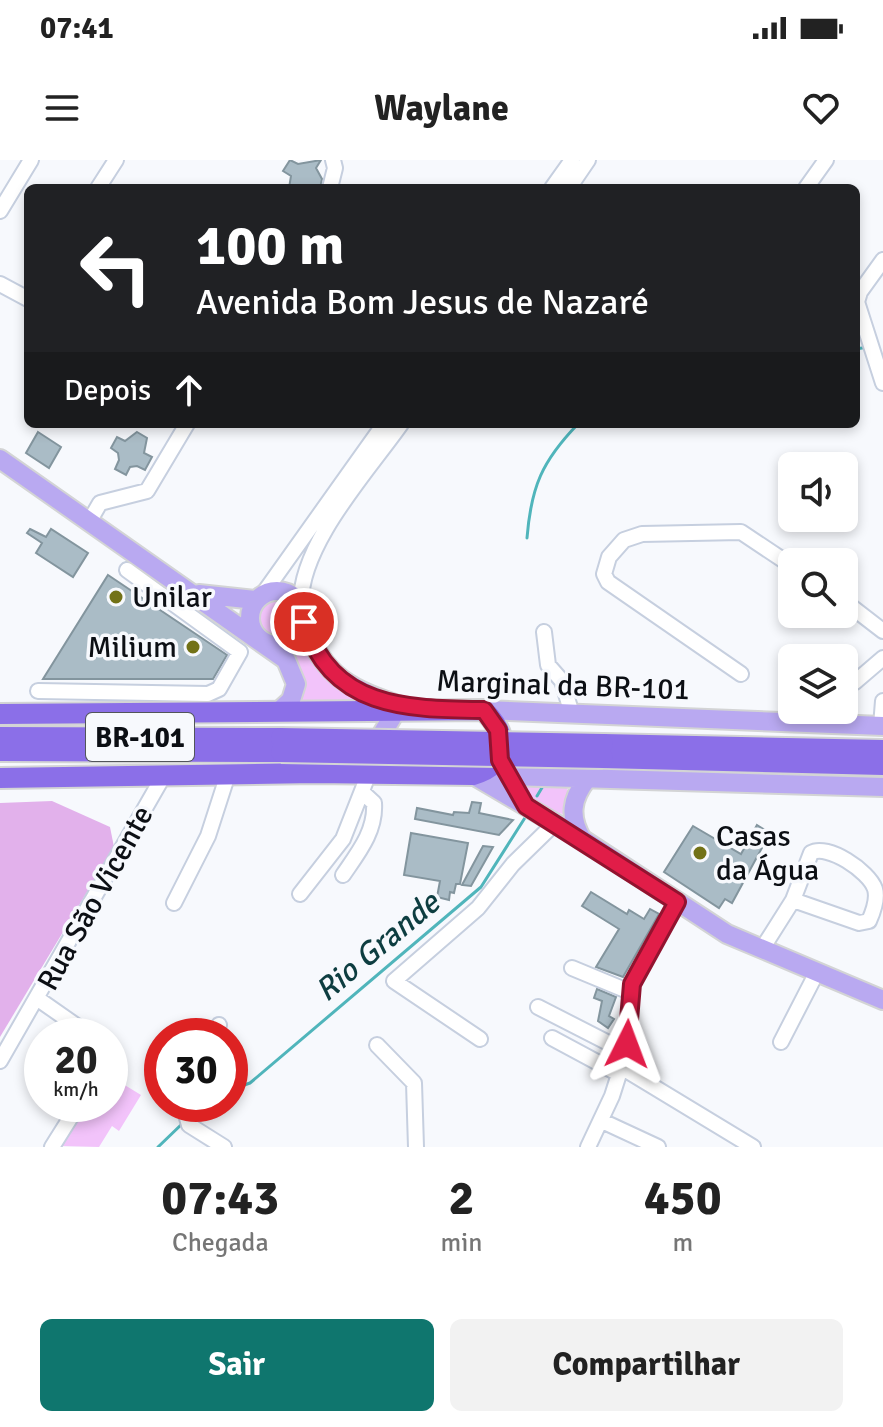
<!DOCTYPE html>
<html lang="pt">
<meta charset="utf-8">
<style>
:root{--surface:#fff;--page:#f2f2f2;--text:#222;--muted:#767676;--accent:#0f766e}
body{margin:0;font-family:Signika,sans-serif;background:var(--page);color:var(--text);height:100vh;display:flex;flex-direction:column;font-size:30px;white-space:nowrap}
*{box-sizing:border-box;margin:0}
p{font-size:26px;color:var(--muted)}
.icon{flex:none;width:44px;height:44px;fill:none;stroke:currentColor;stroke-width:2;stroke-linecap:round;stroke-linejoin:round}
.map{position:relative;height:987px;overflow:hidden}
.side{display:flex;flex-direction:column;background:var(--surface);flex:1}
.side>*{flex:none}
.guide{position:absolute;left:24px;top:24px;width:836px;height:244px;border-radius:12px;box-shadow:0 4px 12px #0003;background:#202124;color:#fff;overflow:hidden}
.controls{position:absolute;left:778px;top:292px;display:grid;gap:16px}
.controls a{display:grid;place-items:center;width:80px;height:80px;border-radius:12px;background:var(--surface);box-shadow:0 4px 12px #0003;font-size:40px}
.speed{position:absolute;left:24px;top:858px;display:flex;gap:16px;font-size:40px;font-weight:700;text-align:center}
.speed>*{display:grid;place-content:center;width:104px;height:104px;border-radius:50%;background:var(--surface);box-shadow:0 4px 12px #0003;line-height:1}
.speed small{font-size:20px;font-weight:400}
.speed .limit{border:12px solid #d22;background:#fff;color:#111}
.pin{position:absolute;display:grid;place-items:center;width:68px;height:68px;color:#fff;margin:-34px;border:4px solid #fff;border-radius:50%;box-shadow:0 2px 8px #0007}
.me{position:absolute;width:88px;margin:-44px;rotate:3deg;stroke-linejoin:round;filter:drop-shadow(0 0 6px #0008)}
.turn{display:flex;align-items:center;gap:28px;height:168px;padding:0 40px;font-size:36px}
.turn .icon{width:104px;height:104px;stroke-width:2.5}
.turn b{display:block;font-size:56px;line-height:68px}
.then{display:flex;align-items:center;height:76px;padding:0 40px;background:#0003;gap:16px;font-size:30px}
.eta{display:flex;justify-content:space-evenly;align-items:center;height:136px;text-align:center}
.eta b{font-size:48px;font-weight:700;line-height:56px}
.action{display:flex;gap:16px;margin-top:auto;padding:16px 40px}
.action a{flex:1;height:92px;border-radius:12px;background:var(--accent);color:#fff;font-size:32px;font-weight:700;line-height:92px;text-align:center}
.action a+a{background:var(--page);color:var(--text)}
.status{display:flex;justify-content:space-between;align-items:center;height:56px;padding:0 40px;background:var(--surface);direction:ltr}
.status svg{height:22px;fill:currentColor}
header{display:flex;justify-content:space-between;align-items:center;height:104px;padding:0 40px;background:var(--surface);font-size:36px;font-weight:700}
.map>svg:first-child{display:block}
</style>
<div class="status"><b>07:41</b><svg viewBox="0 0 49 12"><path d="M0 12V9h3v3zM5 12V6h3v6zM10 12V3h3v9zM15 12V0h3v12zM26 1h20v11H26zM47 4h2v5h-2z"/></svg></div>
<header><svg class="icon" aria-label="menu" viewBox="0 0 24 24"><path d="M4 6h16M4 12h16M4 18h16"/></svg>Waylane<svg class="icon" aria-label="heart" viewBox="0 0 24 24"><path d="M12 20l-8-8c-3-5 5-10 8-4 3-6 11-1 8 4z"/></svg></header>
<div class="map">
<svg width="883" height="987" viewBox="0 0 883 987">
<rect width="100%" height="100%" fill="#f7f9fd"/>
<path fill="#f2c3fa" d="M257 457a21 21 0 1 1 42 0a21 21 0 1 1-42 0Z
M300,481L320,509L361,541L300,543L306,521L284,490Z
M526,622L568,623L565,655C547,648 527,643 526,622Z
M110,916L141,935L119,971L112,966L99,987L61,986L87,944H110Z"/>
<path fill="#e2b1eb" d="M52,641L110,667L114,687L0,877V643Z"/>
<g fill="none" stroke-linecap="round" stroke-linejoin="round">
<path stroke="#50b5bb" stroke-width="3" d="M856,189L862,188
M527,378C531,327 542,301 578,264
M537,636L543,626
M230,930L250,923L481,727L528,653
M193,954L203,944
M158,987L184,962"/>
</g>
<path fill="#aabcc6" stroke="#83959e" stroke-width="2" d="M290,0L298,4L321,0L316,8L322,19L320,28H289L291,16L283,11Z
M38,272L61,287L49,308L26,293Z
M137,272L147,278L144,293L152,297L145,310L137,306L130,307L126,315L115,309L119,300L118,293L111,288L117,277L125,281Z
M30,369L46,377L51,369L88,393L73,417L36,393L42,383L27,373Z
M108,415L227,495L213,519H43Z
M472,642L481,643L479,653L513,660L499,675L415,659L417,648L453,655L454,652L469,653Z
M757,665L770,673L732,743L725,739L719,748L664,712L693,666L741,694Z
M411,673L468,683L460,724H456L454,733L450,732L449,740L437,737L440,721L404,715Z
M483,686L493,687L471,726L462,725Z
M591,732L627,754L629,750L644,759L650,749L659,754L623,817L596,807L619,769L582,746Z
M597,829L616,837L609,856L614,859L608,868L598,861L602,841L594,838Z"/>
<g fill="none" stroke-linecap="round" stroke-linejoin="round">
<g stroke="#c6cfdf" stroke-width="18">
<path id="minor" d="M98,28L116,0
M330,28L335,8L333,0
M552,28L572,0
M569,28L588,0
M806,28L826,0
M0,51L31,0
M883,100L860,132L857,142L883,223
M0,124L28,139
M89,362L100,343L147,331L187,264
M263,434L384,264
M844,441L883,471
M301,445C299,385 368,311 401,264
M544,472L548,505L562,521L572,554
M741,514L608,422L604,414L609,397L624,380L642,374L741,372L792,406
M844,526L855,522L883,498
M38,531L208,534L219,529L240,492L127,410
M790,532H792
M881,566L883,541
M343,715C358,693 376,671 374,643L362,632
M300,734L343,679L369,613
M174,743L208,676L228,614
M762,789L793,740L811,693C827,683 869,711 875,729C878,739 873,752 869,761L859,763L793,740
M572,808L630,832
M38,839L91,876
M538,847L626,892
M213,876L219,865
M552,878L619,914
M480,879L394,821L478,748L513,704L555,663
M781,882L817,812
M377,885L414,923L416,987
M110,889V894
M0,901L164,615
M621,907L753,987
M183,944L189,965L224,987
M602,961L658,987
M52,987L79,944
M588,987L612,936L626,892L632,824L677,742"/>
</g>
<g stroke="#d3d4d5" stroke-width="22">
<path id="major" d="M0,299L286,500L296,524L291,540L278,552
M250 458a27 27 0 1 1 54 0a27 27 0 1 1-54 0Z
M199,434L256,440
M304,462C323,519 353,530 406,548
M484,550L883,566
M384,594L382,574L397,549
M473,615L582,679L727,774L883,840
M476,615L883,627
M582,679C569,657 571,639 587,619"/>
</g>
<g stroke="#d3d4d5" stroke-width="24">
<path id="highway" d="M0,554L484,550C509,575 510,605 473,615L315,613L0,618
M0,577L281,578
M603,584L883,590
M0,591L281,592
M603,598L883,605"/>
</g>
<use href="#minor" stroke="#fff" stroke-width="14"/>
<use href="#major" stroke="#b9a9f1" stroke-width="18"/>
<use href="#highway" stroke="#8b6fe8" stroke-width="20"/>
<g stroke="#d3d4d5" stroke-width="24" stroke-linecap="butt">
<path id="highway-bridge" d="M281,578L603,584
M281,592L603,598"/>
</g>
<use href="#highway-bridge" stroke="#8b6fe8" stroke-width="20"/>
</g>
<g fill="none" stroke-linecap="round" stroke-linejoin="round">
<g stroke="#92132f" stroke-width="20">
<path id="route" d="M304,462C332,549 407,549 484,550L498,570L500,600L526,646L677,742L632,824L627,884"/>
</g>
<use href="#route" stroke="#e11d48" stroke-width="14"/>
</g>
<g fill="#727217" stroke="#f7f9fd" stroke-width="3">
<circle cx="116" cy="437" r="8"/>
<circle cx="193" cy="487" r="8"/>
<circle cx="700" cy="693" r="8"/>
</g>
<g text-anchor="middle" stroke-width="7" stroke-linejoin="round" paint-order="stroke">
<rect fill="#f7f9fd" stroke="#52555a" stroke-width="2" x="86" y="553" width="108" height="48" rx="6"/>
<g font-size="28" font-weight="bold" fill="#0c0f14">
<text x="140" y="587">BR-101</text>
</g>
<g font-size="30" fill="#0c0f14" stroke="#f7f9fd" text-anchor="start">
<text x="132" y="447">Unilar</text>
<text x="177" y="497" text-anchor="end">Milium</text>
<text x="716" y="686">Casas<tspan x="716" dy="34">da Água</tspan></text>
</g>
<g font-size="30" fill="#0c0f14" stroke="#f7f9fd">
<text transform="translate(563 525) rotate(2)" y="10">Marginal da BR-101</text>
<text transform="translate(95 738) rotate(-61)" y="10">Rua São Vicente</text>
</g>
<g font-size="32" font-style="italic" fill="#0d3d40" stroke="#f7f9fd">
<text transform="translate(377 786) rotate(-40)" y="11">Rio Grande</text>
</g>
</g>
</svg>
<div class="controls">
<a><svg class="icon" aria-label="sound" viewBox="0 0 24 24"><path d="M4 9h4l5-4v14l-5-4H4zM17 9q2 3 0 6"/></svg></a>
<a><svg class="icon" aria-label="search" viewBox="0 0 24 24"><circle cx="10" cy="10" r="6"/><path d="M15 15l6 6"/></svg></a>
<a><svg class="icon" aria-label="layers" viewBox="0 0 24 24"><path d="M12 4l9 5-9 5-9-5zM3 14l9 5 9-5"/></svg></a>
</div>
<div class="speed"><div>20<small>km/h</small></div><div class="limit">30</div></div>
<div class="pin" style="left:304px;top:462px;background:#d93025"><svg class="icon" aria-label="arrive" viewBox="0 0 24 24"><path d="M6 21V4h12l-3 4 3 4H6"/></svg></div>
<svg class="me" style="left:627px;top:884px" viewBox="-20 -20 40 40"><path d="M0-17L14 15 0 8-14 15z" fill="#e11d48" stroke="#fff" stroke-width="4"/></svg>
<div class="guide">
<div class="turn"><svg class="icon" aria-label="left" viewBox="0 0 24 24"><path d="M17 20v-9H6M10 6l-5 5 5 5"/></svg><div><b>100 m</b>Avenida Bom Jesus de Nazaré</div></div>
<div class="then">Depois<svg class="icon" aria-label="ahead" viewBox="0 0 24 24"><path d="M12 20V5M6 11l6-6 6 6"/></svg></div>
</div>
</div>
<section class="side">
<div class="eta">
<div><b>07:43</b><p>Chegada</p></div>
<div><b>2</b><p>min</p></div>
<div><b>450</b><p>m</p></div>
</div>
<div class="action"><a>Sair</a><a>Compartilhar</a></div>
</section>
